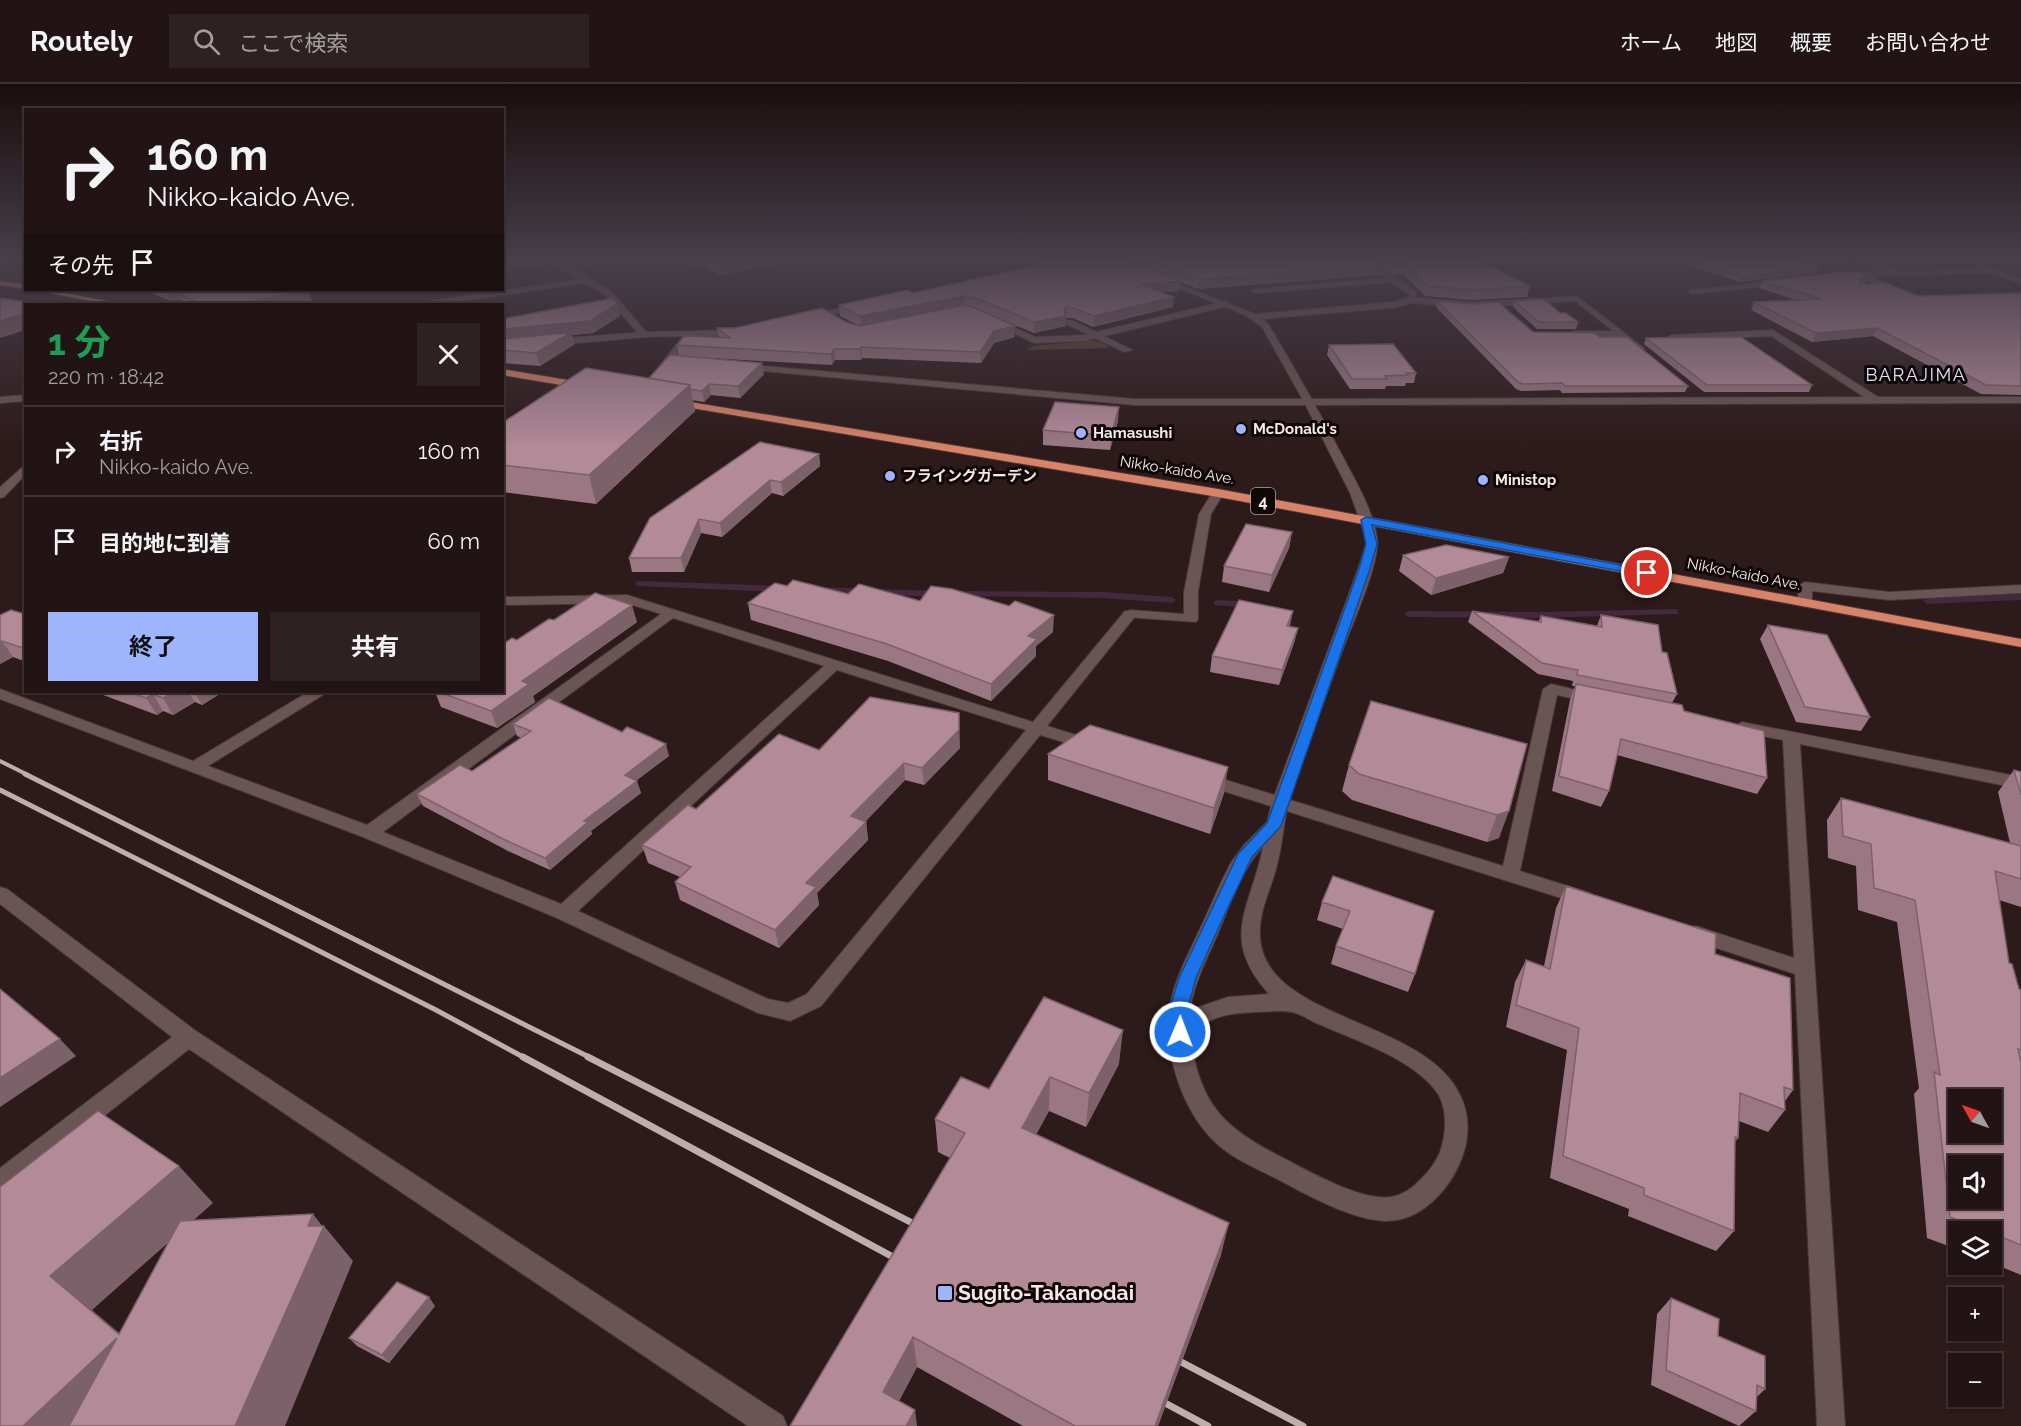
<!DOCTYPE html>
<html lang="ja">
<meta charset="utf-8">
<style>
:root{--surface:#221414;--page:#2e2122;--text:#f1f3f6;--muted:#a29ea0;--line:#3f3334;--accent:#9eb4fd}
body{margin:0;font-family:Raleway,"Noto Sans JP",sans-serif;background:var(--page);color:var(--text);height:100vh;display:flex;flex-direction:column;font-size:22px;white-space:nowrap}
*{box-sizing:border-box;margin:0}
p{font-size:20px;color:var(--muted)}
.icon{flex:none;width:33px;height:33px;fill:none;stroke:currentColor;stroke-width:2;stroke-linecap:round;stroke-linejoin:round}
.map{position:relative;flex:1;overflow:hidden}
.side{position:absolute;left:24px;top:219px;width:480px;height:390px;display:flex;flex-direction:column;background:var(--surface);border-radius:0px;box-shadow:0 2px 4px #0004,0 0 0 2px var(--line)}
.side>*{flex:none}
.guide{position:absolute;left:24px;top:24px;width:480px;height:183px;border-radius:0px;box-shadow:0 2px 4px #0004,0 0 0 2px var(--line);background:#221414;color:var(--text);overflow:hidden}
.needle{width:39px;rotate:310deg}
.controls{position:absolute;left:1948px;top:1005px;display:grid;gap:12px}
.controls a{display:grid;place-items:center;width:54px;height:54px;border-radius:0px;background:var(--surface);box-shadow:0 2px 4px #0004,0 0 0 2px var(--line);font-size:30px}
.pin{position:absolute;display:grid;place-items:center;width:51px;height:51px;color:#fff;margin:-26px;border:3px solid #fff;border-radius:50%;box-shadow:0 2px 6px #0007}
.me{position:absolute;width:66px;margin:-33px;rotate:1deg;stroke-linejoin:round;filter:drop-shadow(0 0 4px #0008)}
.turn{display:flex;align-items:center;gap:21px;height:126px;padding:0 24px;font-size:27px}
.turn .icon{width:78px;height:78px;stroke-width:2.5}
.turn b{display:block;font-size:42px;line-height:51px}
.then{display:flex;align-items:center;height:57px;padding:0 24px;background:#0003;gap:12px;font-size:22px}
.round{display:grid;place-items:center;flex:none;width:63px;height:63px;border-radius:0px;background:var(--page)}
.head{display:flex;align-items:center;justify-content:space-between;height:102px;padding:0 24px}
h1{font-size:36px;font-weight:700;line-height:45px;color:#1e9e55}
.button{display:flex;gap:12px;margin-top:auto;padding:12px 24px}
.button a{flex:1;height:69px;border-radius:0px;background:var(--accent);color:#111;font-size:24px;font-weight:700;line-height:69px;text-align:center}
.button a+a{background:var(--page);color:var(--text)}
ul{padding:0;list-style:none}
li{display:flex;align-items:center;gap:18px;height:90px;padding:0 24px;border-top:2px solid var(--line)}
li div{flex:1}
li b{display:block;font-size:22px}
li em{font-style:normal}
header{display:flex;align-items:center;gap:36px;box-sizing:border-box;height:84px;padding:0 30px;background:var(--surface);border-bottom:2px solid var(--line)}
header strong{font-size:28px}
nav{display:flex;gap:33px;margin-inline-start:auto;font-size:21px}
.search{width:420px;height:54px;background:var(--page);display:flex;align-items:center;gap:15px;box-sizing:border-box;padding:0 21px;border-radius:0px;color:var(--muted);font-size:22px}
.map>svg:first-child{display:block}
</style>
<header>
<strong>Routely</strong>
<div class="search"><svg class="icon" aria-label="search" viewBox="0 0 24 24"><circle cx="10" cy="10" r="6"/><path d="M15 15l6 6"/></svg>ここで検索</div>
<nav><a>ホーム</a><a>地図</a><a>概要</a><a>お問い合わせ</a></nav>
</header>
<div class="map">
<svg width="2021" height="1342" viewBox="0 0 2021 1342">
<rect width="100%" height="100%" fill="#2d1a1a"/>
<path fill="#553f2c" d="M1093,256L1110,261L1106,262L1110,264L1026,266L1034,262Z"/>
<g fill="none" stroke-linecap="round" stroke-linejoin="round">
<path fill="#44283e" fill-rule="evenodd" d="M639,497L782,502L786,505L782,508L636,502V498Z
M819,503L938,507L942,510L938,513L816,508L815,506Z
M957,507L1104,508L1172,513L1176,516L1172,519L1104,514L954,512L953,510Z
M2021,510V516L1927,520L1923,517L1927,514Z
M1217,516L1250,518L1254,521L1250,524L1214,521V517Z
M1675,525L1678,526V530L1538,534L1408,533L1404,530L1408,527L1538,528Z"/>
<g stroke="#473737" stroke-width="2">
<path id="service" d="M1860,188H1866L1888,202L1865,206V202L1876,201L1860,192Z
M589,194L593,196L592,198L442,220H425L429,217Z
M204,213L208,215L207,217L186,220H170Z
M1066,236H1072L1132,266L1124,268L1066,240Z
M644,248L647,249V253L553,261L548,258L553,255Z
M742,280L1135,315H1309L1314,318L1309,321H1135L739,285L737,283Z
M1218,405L1224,409L1211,430L1198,508V535L1196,538L1125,533L1123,530L1130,526L1184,530V508L1199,430L1214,406Z"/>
</g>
<g stroke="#473737" stroke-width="2">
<path id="minor" d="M537,177H560L566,181L606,177L573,184L612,208L646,248L739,246L743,249L739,252H693L663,289H657V285L683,252L641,253L606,212L552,179L502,187V183Z
M684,177H716L693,183Z
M1850,177H1864L1901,187L1980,185L1976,182L1980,180L2021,195V200L1991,189L1841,193L1840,191L1844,189L1885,187Z
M1392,194L1396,196L1395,198L1256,209L1252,207L1256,205Z
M1783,196H1786V200L1691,210L1687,208L1691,206Z
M63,206H76L58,211L54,209Z
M1577,212L1644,264V268H1638L1619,253L1570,252L1569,250L1573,247H1613L1575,217L1472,224L1412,219L1408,216L1412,213L1472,218Z
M1226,217L1230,220L1229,222L1084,257L1034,259L991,238L998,236L1035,253L1084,251Z
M859,219L862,220V224L808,236L804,233Z
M1773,246L1878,313H2021V319L1309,321L1304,318L1309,315L1864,313L1771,252L1671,257L1666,254L1671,251Z
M26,311V317L0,319V313Z
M26,380V390L4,413L0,414V403Z
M1805,498L1889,508L2021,501V509L1889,516L1812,507V519L1805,523L1798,519V502Z
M627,511L1033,638L1125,527H1135L1137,530L1047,642L1096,657L1098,661L1096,665L1090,666L1040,651L821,922L790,937L758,929L557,834L363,753L0,615V605L193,677L308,608H325L323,611L208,682L367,741L661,530L626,519L502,521V513ZM673,534L824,582L561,820L383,748ZM837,586L1026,646L807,910L788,919L768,915L578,827Z
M1551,600L1598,611L1601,614L1593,619L1557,611L1520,787L1590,809L1593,814L1590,819L1583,821L1198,699L1196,695L1198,691H1210L1503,782L1543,605Z
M1742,638L2021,693V705L1800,660L1845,1342H1817L1795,890L1689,855L1686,850L1689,845L1696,842L1794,874L1783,656L1736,647L1734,643Z"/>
</g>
<g stroke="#473737" stroke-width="2">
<path id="tertiary" d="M1361,177H1370L1416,207L1415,218L1393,224L1262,235L1269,241C1295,285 1320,329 1343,373C1356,398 1373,426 1377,454C1381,477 1351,543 1342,568C1324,619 1301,673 1287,726C1283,744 1282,763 1277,781C1273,799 1264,816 1261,835C1243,938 1424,929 1461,1013C1468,1028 1469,1043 1466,1060C1458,1096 1426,1138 1385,1137C1353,1136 1309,1112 1281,1097C1258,1085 1230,1074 1213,1056C1183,1026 1165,973 1169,931C1171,902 1186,875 1198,849C1210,825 1219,800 1232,777L1244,761L1267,738L1272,718L1358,485L1366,460L1364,448L1350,409L1304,318L1262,243L1243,230L1155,195L1162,193L1255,230L1393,218L1408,214L1409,210ZM1263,763C1251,825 1218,853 1269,910L1228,913L1190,926C1194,898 1208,873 1219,847C1231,818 1241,786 1263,763ZM1256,928C1267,928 1281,926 1292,928C1302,930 1312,938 1321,941C1357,957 1416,976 1438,1010C1448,1027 1446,1050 1440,1068C1436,1078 1429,1087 1422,1094C1414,1103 1403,1111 1391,1113C1361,1117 1312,1089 1285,1075C1223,1043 1201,1023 1190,952C1208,932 1230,929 1256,928Z
M0,803L7,805L196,947L783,1332L787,1342H748L189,965L9,1107L0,1110V1084L172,953L0,820Z"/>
</g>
<g stroke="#473737" stroke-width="2">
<path id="trunk" d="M0,197L26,200V205L0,201Z
M33,206H48L123,220H107Z
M502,285L585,299L590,302L585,305L502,291Z
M672,315L1218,405L2021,555V563L1218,413L668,320V316Z"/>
</g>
<use href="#service" fill="#6b5454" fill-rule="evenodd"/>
<use href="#minor" fill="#6b5454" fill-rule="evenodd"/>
<use href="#tertiary" fill="#6b5454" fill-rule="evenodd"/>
<use href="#trunk" fill="#d88267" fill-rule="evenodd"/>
<path stroke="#beaeae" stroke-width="4" d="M0,677L28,691"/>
<path stroke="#beaeae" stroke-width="5" d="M25,690L591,974
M0,706L436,926L525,974"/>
<path stroke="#beaeae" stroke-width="7" d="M523,973L906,1180
M588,973L926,1146
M1166,1270L1303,1342
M1152,1312L1208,1342"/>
</g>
<path fill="#9a7783" d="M704,177H788V178L719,191L705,182Z
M1043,177H1479L1530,202L1527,213L1472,216L1425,212L1403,190L1394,191L1375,178L1378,191L1198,205L1180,198L1179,207L1162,208L1173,223L1093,243L1073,234H1066V242L1034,249L977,225L1015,253L994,259L981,279L862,274L861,276H835L832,281L709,274L764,290L740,314L711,311L704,318L692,316L695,327L596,420L502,408V339L649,294L679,272L677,261L719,253L717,244H735L846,238L859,242L840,232L839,221L913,209L1034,182V179Z
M1674,177H1797L1819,184L1816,189L1740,198Z
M1869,192L1866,200L1919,212L2021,209V311L1981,310L1873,252L1812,258L1751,226L1754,218L1796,216L1759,204L1762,197Z
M151,206H308L312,217L296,220H183L181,216L171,217L153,210Z
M1437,217L1473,220L1533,248L1600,253L1688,302L1685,308L1562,309L1560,306L1521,307L1516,305L1436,223Z
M1514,217L1560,229L1578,238L1576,245H1537L1513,223Z
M617,220L620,232L593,249L572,251L575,260L540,282L502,279V235Z
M1646,254L1812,301L1809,308H1704L1644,260Z
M1329,261L1416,289L1414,299H1406L1405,302H1386L1385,305H1350L1327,271Z
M1118,337L1110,366L1043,361V346Z
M819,370L820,382L783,412L772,409L722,453L701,449L684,488H632L629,474Z
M1292,448L1289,464L1269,508L1222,498L1224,482Z
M1403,471L1509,473L1503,489L1431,511L1399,487Z
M787,502L848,510L920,517L1053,548L1036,562V572L991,617L888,577L751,536L748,519Z
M26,527V578L13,573L0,580V531L21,529Z
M1472,527L1538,538L1541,532L1597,542L1601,531L1662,568L1677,610L1672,619L1684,627L1767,694L1757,710L1617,671L1609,707L1601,723L1552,707L1570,616L1575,602H1572L1573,597L1538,590L1468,538Z
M554,536L637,538L533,612L535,618L497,644L441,623L435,608H502L517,556Z
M1768,541L1870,633L1861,647L1796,638L1760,555Z
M1290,543L1298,544L1294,559L1279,601L1210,588L1212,572Z
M95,608H223L202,621L195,618L173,631L163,627L157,631Z
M513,640L669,672L636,696L641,709L591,747L592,750L550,786L508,767L423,722L417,710L472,687L521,654L517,652Z
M1527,660L1499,754L1487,758L1352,716L1342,707L1349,681Z
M960,664L924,701L905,696L865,738H866L868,756L817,809L819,821L779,864L680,816L675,798L680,793L648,779L642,761L696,725L819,666Z
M1048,670L1224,709L1210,750L1048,696Z
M2014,686L2021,688V823L1999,816L2009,879L2019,905L2021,906V1191L1992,1179V1148H1959V1166L1927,1154L1914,1010L1919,1004L1897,838L1858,826L1856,782L1828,774L1827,736L1841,714L2010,759L1998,708Z
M1333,792L1415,890L1408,908L1331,880L1336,862L1343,845L1317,836L1322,818Z
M1566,802L1715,870L1793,1006L1785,1017V1026L1768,1048L1739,1037L1738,1054L1735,1058L1734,1147L1716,1167L1628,1132L1629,1125L1550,1094L1567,966L1506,943L1515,898L1526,876L1544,882L1556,824Z
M1119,980L1086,1043L1049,1027L1036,1050L1221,1171L1158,1342H1023L917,1283L899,1317L790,1342L950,1074L938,1068L935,1035L989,1005Z
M1671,1214L1718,1252L1765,1305L1757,1313L1756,1327L1739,1342L1651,1301L1657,1230Z
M435,1222L389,1279L357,1262L349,1254Z"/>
<path fill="#7d616a" d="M11,177H26V179L13,182Z
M725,177H788V178L719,191L717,178Z
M1380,182L1378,191L1198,205L1199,195Z
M1819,184L1816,189L1740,198L1742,192Z
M1869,192L1866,200L1856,201L1860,194Z
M1180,197L1179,207L1141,210V200Z
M166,206H241L178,210L181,216L171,217Z
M304,206H308L312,217L296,220H240Z
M964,212L965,222L861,243L860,232Z
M1174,213L1173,223L1093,243L1094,232Z
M617,220L620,232L593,249L572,251L575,260L540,282L536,269L502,258V245Z
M1066,223V242L1034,249V238L1064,226Z
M26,229V246L0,254V237Z
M1015,242V253L994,259L981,279L980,268L994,247Z
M1877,244L1873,252L1812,258L1816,249Z
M861,263L862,274L861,276L860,265Z
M834,265L835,276L832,281L831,270Z
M762,279L764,290L740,314L738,302Z
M709,300L711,311L704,318L702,307Z
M690,301L695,327L596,420L589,391Z
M1119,323L1118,337L1110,366L1111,352Z
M819,370L820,382L783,412L781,398Z
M770,396L772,409L722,453L720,439Z
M699,435L701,449L684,488L681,474Z
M1292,448L1289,464L1269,508L1272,491Z
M1509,473L1503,489L1431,511L1436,494Z
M632,521L637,538L533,612L535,618L497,644L491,627L522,597Z
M1293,527L1290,542L1284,557L1287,542Z
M1054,531L1053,548L1036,562V572L991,617V600L1028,552Z
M1298,544L1294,559L1279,601L1282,586Z
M2,557L13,573L0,580V558Z
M174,608H188L195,618L173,631L163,614Z
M194,608H223L202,621Z
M153,610L163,627L157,631L146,614Z
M959,629L960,664L924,701L922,684Z
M666,660L669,672L628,703L625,691Z
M904,679L905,696L853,750L851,732Z
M1228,683L1224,709L1210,750L1214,724Z
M637,697L641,709L591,747L592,750L550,786L545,774L584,737Z
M1509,727L1499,754L1487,758L1497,731Z
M866,738L868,756L817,809L819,821L779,864L775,846L806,799Z
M1123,946L1119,980L1086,1043L1089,1009Z
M60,955L76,972L0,1023V994Z
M1050,993L1049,1027L1022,1077V1044Z
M179,1082L213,1119L92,1226L160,1283L50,1192Z
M313,1130L323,1143L324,1142L353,1177L285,1342H235Z
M1229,1139L1221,1171L1158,1342H1155Z
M429,1213L435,1222L389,1279L382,1271Z
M913,1253L917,1283L888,1337L883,1308Z
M117,1254L102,1342H23Z
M915,1326L917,1342H906Z"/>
<path fill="#b38a98" stroke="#7d616a" stroke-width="1.5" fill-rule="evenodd" d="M1043,177H1128L1180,197L1141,200L1174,213L1094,232L1073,224L1066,223L1064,226L1066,232L1034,238L981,216L964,212L860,232L839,221L907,206L913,209L1038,181L1034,179Z
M1152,177H1374L1380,182L1199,195Z
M1390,177H1479L1530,202L1475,206L1427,202L1406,180L1396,181Z
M1694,177H1797L1819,184L1742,192Z
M1841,188H1859L1869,192L1860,194V201L1883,198L1919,212L2021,209V302L1986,301L1877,244L1816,249L1754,218L1821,215L1762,197Z
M208,206H304L240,220H204L178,210Z
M0,214L41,220H26V229L0,237Z
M613,214L617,220L590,237L502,245V235Z
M1544,215L1560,229H1566L1578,238H1539L1514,217Z
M1437,217L1473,220L1498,218L1533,248L1594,249L1600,253H1627L1688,302H1565L1562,299L1523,300L1518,298Z
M964,221L973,223L1015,242L994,247L980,268L861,263L860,265H834L831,270L677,261L684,252L730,254L717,244H735L822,224L846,238L860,242Z
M572,248L536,269L502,266V255Z
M1741,253L1812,301H1707L1646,254Z
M1393,260L1416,289H1406L1408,291L1385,292L1387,295H1352L1329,261Z
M670,271L762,279L738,302L709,300L702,307L690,305V301L649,294Z
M586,284L690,301L589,391L502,381V339Z
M1055,318L1119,323L1111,352L1043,346Z
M760,358L819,370L781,398L770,396L720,439L699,435L681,474H629L650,434Z
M1246,440L1292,448L1272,491L1224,482Z
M1446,461L1509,473L1436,494L1403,471Z
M793,496L848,510L859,500L920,517L931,502L952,505L1009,522L1015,517L1054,531L1028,552L1037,555L991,600L887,560L748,519L775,499L787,502Z
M595,509L632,521L522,597L529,600L491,627L439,608H502V561L512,554L517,556L549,535L554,536Z
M1239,516L1293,527L1287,542L1298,544L1282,586L1212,572Z
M11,526L21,529L26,527V565L2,557L0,558V531Z
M1472,527L1541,538V532L1602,543L1601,531L1658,541L1662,568L1667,569L1677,610L1577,591L1578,586L1542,579Z
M1768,541L1827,551L1870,633L1805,623Z
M1576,600L1682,621L1684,627L1764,647L1767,694L1621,655L1609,707L1559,692Z
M129,608H174L163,614L153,610L146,614Z
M870,613L959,629V646L922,684L904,679L851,732L866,738L806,799L816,803L775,846L675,798L691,783L642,761L688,721L696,725L779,650L819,666Z
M549,614L622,648L627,643L666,660L625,691L637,697L584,737L588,738L545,774L503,755L417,710L460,681L472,687L531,647L513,640Z
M1371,617L1527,660L1509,727L1497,731L1359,690L1349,681Z
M1090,641L1228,683L1214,724L1048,670Z
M2014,686L2021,688V711Z
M1841,714L2021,762V795L1995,787L2009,879L2012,880L2019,905L2021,906V966L2018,965L2021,979V1161L1992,1149V1148H1987L1950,1133L1934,988L1940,991L1915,816L1874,804L1871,760L1843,752ZM1959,1016H1992V1048H1959ZM1959,1082H1992V1114H1959Z
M1333,792L1434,827L1415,890L1336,862L1350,827L1322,818Z
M1566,802L1716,850L1715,870L1790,894L1793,1006L1784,1003L1785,1026L1740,1009L1738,1054L1735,1053L1734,1147L1644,1111V1104L1563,1072L1579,944L1516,921L1526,876L1550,885Z
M0,905L60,955L0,994Z
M1044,913L1123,946L1089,1009L1050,993L1022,1044L1229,1139L1155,1342H1075L913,1253L883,1308L915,1326L906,1342H790L965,1049L935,1035L961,993L989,1005Z
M98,1027L179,1082L50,1192L119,1250L180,1137L313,1130L308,1142H324L235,1342H69L117,1254L23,1342H0V1103Z
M397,1198L429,1213L382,1271L349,1254Z
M1671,1214L1719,1235L1718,1252L1765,1272V1305L1757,1301L1756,1327L1666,1286Z"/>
<linearGradient id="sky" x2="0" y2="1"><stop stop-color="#190e0e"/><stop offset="0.48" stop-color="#463e49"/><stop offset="1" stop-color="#463e49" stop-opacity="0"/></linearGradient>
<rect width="2021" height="365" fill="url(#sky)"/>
<path fill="#1a73e8" stroke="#114b97" stroke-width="1.5" d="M1366,433L1647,486L1653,489L1647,492L1372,441L1377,460L1370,485L1281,742L1252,773L1224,832L1196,894L1189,920V948L1186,954L1180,956L1174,954L1171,948V920L1179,894L1238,770L1267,739L1359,485L1366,460L1361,436Z"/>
<g fill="#9eb4fd" stroke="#100707" stroke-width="2">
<circle cx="1241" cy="345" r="6"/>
<circle cx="1081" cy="349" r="6"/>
<circle cx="890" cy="392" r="6"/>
<circle cx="1483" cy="396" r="6"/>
<rect x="937" y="1201" width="16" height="16" rx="3"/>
</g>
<g text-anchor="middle" stroke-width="6" stroke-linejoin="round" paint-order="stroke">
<g font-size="15" font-weight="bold" fill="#f7e8e8" stroke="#100707" text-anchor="start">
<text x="1253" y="350">McDonald's</text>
<text x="1093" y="354">Hamasushi</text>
<text x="902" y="397">フライングガーデン</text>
<text x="1495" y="401">Ministop</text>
</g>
<g font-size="15" fill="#f7e8e8" stroke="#100707">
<text transform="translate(1177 386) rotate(9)" y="5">Nikko-kaido Ave.</text>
<text transform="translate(1744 490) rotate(11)" y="5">Nikko-kaido Ave.</text>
</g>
<rect fill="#100707" stroke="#b2a4a4" stroke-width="1.5" x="1251" y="404" width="24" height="26" rx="4.5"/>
<g font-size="16" font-weight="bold" fill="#f7e8e8">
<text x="1263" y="423">4</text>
</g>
<g font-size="18" letter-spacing="1.5" fill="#d9e2fe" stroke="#100707">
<text x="1916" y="297">BARAJIMA</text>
</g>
<g font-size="21" font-weight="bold" fill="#f7e8e8" stroke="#100707" text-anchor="start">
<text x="958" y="1216">Sugito-Takanodai</text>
</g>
</g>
</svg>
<div class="controls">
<a><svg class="needle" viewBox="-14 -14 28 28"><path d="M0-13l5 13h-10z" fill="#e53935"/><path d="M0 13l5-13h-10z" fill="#a29ea0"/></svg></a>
<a><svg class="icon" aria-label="sound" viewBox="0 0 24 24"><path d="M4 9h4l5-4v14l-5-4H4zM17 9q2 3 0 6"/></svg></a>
<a><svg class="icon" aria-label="layers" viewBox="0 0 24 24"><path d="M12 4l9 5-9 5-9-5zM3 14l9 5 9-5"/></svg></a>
<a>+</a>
<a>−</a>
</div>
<div class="pin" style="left:1647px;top:489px;background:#d93025"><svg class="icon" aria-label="arrive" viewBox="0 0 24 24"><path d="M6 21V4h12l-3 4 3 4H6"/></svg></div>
<svg class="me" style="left:1180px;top:948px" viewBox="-20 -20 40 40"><circle r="17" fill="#1a73e8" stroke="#fff" stroke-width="3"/><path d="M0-11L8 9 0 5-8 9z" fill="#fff"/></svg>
<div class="guide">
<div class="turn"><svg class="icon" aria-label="right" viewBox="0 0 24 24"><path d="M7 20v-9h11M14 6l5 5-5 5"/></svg><div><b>160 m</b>Nikko-kaido Ave.</div></div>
<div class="then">その先<svg class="icon" aria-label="arrive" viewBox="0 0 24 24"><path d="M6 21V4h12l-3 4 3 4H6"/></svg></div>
</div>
<section class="side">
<div class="head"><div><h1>1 分</h1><p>220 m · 18:42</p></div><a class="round"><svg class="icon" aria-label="close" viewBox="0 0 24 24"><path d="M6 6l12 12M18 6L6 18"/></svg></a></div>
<ul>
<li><svg class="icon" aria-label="right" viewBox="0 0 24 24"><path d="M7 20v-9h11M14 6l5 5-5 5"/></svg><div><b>右折</b><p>Nikko-kaido Ave.</p></div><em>160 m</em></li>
<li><svg class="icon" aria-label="arrive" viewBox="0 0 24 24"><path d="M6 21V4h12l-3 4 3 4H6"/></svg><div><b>目的地に到着</b></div><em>60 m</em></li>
</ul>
<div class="button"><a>終了</a><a>共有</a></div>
</section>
</div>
